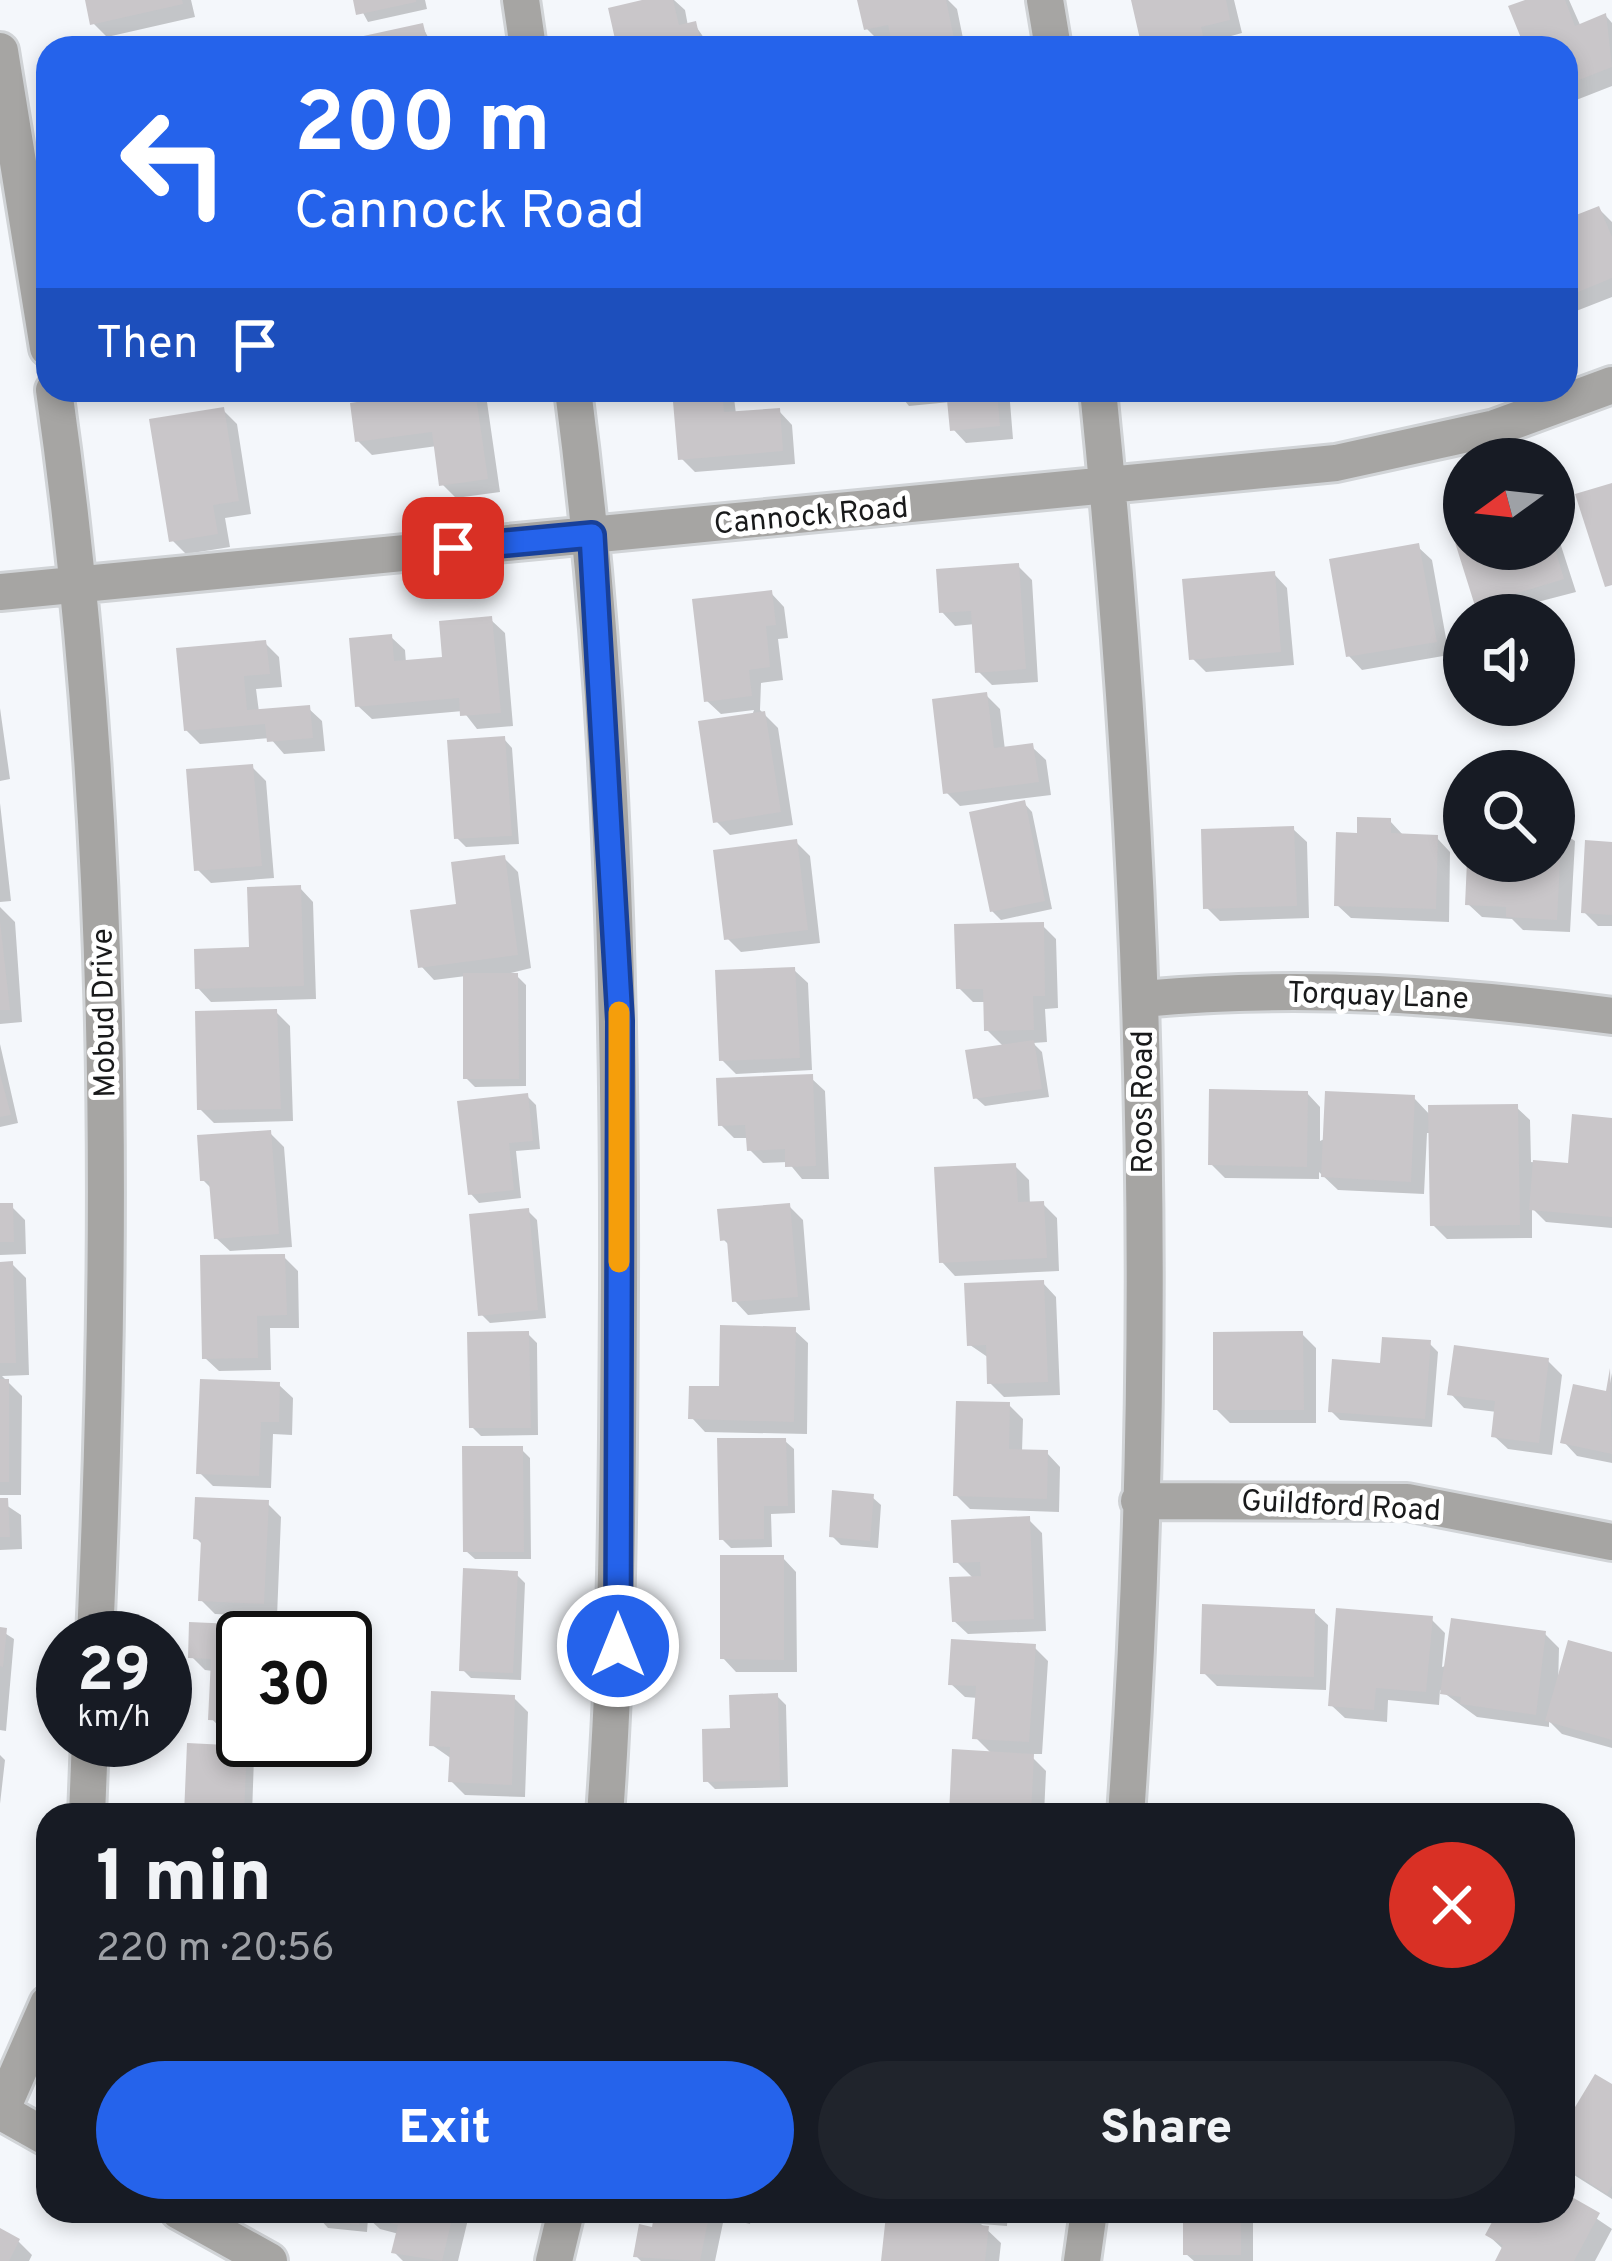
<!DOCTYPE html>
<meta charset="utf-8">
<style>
:root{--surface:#171b24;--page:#20242c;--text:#f1f3f6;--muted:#9ea1a6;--accent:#2563eb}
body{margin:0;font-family:Overpass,sans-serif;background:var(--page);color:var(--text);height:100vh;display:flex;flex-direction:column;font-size:45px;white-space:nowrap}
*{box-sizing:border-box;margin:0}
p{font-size:39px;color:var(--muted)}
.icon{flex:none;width:66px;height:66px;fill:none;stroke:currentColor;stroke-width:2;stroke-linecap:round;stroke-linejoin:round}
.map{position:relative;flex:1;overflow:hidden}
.details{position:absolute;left:36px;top:1803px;width:1539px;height:420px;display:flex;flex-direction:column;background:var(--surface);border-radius:36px;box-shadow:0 6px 18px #0003}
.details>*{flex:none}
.top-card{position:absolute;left:36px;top:36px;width:1542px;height:366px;border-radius:36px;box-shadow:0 6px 18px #0003;background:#2563eb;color:#fff;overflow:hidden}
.needle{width:78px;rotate:255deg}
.buttons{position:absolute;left:1443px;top:438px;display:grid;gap:24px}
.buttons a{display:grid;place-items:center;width:132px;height:132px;border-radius:50%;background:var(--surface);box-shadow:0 6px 18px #0003;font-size:60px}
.speed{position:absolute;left:36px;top:1611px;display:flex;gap:24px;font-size:60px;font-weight:700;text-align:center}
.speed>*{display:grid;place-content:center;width:156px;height:156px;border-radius:50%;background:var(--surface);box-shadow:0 6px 18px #0003;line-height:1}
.speed small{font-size:30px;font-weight:400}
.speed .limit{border:6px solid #111;border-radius:18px;background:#fff;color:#111}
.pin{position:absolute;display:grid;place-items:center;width:102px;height:102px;color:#fff;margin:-51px;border-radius:24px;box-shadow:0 6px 18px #0006}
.me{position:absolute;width:132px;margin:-66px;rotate:0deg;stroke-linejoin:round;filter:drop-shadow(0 0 9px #0008)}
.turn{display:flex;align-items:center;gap:42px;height:252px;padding:0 60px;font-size:54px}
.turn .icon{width:156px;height:156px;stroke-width:2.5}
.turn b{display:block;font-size:84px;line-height:102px}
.then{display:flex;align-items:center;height:114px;padding:0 60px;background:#0003;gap:24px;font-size:45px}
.round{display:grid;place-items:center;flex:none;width:126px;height:126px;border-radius:63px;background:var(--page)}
.overview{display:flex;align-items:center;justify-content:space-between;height:204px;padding:0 60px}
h1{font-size:72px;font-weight:800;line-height:90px}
.primary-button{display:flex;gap:24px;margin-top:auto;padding:24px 60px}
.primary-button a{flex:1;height:138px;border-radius:72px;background:var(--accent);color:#fff;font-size:48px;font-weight:800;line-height:138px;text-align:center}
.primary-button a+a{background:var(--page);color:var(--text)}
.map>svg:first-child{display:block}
</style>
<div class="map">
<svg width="1612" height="2261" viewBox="0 0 1612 2261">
<rect width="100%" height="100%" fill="#f4f7fb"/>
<path fill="#0003" d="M88,0H191L195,17L107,37L93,23Z
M356,0H425L427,9L368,22Z
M656,0H674L685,10L688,26L695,25L711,48H620Z
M860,0H948L957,9L965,48H896L894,39L880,42L867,29Z
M1140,0H1234L1242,33L1213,41L1215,48H1145Z
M1533,0H1569L1581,27L1606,16L1612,23V86L1566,104V48H1528Z
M422,26L434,48H341Z
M1599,209L1612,222V297L1566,315V222Z
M460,390H475L487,402L500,492L456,498L442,484L437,446L372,455L358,441Z
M675,390H733L736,414L779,411L792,425L795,464L695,472L681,458Z
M1009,390L1013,439L966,443L953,429L950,402L909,406L896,390Z
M1173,390H1227L1179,396Z
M223,410L237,424L251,514L225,518L230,547L186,554L172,540Z
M1554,524L1576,592L1488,615L1477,604L1457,538L1464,535V549H1554Z
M1418,547L1432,560L1449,655L1362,670L1349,656Z
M1018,566L1032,580L1038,682L992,685L978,671L975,624L955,626L942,612Z
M1274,574L1287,588L1294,665L1206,672L1192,658Z
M771,593L784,607L788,638L778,639L783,680L761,683L760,710L778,728L793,825L730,835L716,821L754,710L721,714L707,701Z
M491,620L505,633L513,726L477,729L463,711L372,719L358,706L391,637L405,650L406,663L445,660Z
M265,643L279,657L282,687L256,689L259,712L308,708L322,721L325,751L284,754L270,738L200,744L186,730Z
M986,695L1000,709L1005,750L1032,747L1046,760L1051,795L960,806L946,792Z
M0,708L10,779L0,781Z
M504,739L512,748L519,844L466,847L457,838Z
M252,767L266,781L274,878L211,883L197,869Z
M0,803L11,901L0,902Z
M1024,803L1032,812L1052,909L1001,920L992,911Z
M1390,821L1403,835L1437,838L1450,852L1449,922L1351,918L1337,905Z
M1554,827L1575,841L1570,932L1523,930L1512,919L1482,917L1468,904L1470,861H1554Z
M1293,829L1307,842L1309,918L1220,921L1206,907Z
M796,842L810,856L820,943L741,952L727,938Z
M1612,845V926H1598L1584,912Z
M504,858L518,872L531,968L499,976H517L526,985V1086L475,1087L466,1078V976L434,980L421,966L460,907Z
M300,888L313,902L316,999L211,1002L198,988L252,950Z
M0,907L15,922L22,1022L0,1024Z
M1042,925L1056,939L1058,1008L1045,1009L1047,1042L1033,1043L1042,1052L1049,1097L985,1106L976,1098L1004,1047L987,1030V1002H973L959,988Z
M794,970L808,983L812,1070L736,1074L722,1060Z
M276,1012L290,1026L293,1121L214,1123L200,1109Z
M0,1044L18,1123L0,1127Z
M811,1078L825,1091L829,1179H802L788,1162L763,1163L749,1149V1138H734L721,1125Z
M1307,1093L1320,1107V1141L1414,1098L1431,1116L1516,1107L1530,1120L1531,1162L1571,1166L1612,1121V1228L1546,1222L1532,1208V1238L1447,1239L1433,1225L1432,1133H1427L1424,1194L1338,1190L1319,1172V1179L1225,1178L1211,1164Z
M527,1096L536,1105L540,1149L516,1151L521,1198L479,1203L471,1194Z
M270,1133L284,1147L292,1247L230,1251L216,1238L213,1190L203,1180Z
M1015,1166L1029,1180L1030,1205L1043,1204L1057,1218L1059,1271L955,1276L942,1262Z
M0,1206H11L25,1220L26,1254L0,1255Z
M789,1206L803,1220L810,1310L748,1315L735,1301L731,1247L723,1239Z
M528,1211L537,1220L546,1318L490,1323L481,1314Z
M284,1257L298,1271L299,1328H270L271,1370L219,1371L205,1358Z
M12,1264L26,1278L29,1375L2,1376L22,1396L21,1495H0V1265Z
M1043,1283L1056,1297L1060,1395L1004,1397L990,1383L989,1358L970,1345Z
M794,1330L808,1343L807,1434L705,1432L692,1418Z
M528,1334L537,1343L538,1435L481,1436L472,1427Z
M1302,1334L1316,1348V1423H1230L1216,1409Z
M1429,1343L1438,1352L1432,1427L1340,1420L1331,1411L1383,1366Z
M1548,1361L1562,1375L1552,1455L1508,1449L1494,1436L1497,1412L1464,1408L1451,1394Z
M1612,1373V1463L1577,1456L1564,1442L1608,1394Z
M279,1385L293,1398L292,1435L273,1434L271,1488L213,1486L199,1472Z
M1009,1405L1023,1419L1022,1452L1047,1453L1060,1467L1059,1512L970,1509L956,1495Z
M785,1441L794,1449L795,1513L771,1514L772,1547L731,1548L722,1539Z
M521,1449L530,1458L531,1559H475L466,1551Z
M872,1497L881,1505L878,1548L841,1545L832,1536Z
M0,1501L21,1515L22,1549L0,1550Z
M267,1503L281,1517L277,1617L215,1614L201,1600L204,1546L196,1538Z
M1029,1520L1042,1533L1046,1631L968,1634L954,1621L974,1579L956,1561Z
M783,1558L796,1572L797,1672H736L723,1658Z
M516,1574L525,1583L521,1680L471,1678L462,1669Z
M1314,1612L1328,1625L1326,1690L1217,1686L1203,1672Z
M1431,1619L1445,1633L1442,1667L1545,1634L1559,1648L1558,1687L1612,1655V1748L1562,1734L1549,1721V1727L1477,1717L1440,1690L1439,1705L1388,1700L1387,1722L1345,1718L1331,1705Z
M192,1626L278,1629L286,1638H243V1733H225L212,1719L213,1671L205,1670L191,1656Z
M0,1630L14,1639L6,1731L0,1730Z
M1034,1647L1048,1661L1042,1754H1029L1046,1771L1044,1815H953L993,1755L975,1737L978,1698L965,1697L951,1684Z
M777,1696L786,1705L788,1787L715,1789L706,1780Z
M514,1698L528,1712L525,1797L465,1795L451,1781L452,1759L432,1745Z
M245,1749L254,1757L252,1815H187Z
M0,1755L5,1760L0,1804Z
M1612,2088V2199L1563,2168V2133Z
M1563,2196L1612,2229L1595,2261H1498L1504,2250L1488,2235L1501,2211L1523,2219L1527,2211H1563Z
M320,2211H470L458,2261H403L394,2252L399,2234L380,2229L368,2218L367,2232L328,2228L320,2219Z
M658,2211H753L750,2224L724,2218L715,2261H641L636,2256L654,2231Z
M912,2211H1008L1007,2226L981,2224L1001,2243L999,2261H884L924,2223Z
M1186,2211H1278V2218H1253V2261H1194L1186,2254Z
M0,2232L19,2242L32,2255L29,2261H0Z"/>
<path fill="#c9c6c9" d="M85,0H182L183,4L90,25Z
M353,0H416V2L356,15Z
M642,0H673L679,25L696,21L702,48H617L608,8Z
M857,0H946L956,48H893L888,25L864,30Z
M1131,0H1226L1230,20L1201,27L1206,48H1142Z
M1525,0H1565L1575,26L1606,13L1612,67L1566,85V48H1525L1508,6Z
M423,23L429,48H338L336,42Z
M158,37L161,48H116V46Z
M1599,206L1612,237V278L1566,297V219Z
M439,390H475L488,479L439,486L432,432L355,442L350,403Z
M672,390H722L724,412L780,408L783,451L678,460Z
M946,390H997L1000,426L950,431Z
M224,407L239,501L213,505L218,534L169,542L149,419Z
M1612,483V585L1605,587L1575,494Z
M1464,532V549H1555L1564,579L1475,606L1453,536Z
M1419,543L1437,642L1346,657L1329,559Z
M1019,563L1026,669L975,673L971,611L939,613L936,569Z
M1275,571L1281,652L1189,660L1182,579Z
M772,590L776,625L766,626L770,667L749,670L752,696L704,702L692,599Z
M492,616L501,713L460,716L459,698L355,707L349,638L392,634L394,661L442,657L439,621Z
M266,640L270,674L244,676L247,710L310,705L313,738L267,742L265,724L184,731L176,648Z
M987,692L994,748L1033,743L1039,782L943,794L932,699Z
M765,711L781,812L713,823L698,721Z
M505,736L512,836L454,839L447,740Z
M253,764L262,866L194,871L186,769Z
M1025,800L1045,901L990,912L969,812Z
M1357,817L1391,818V833L1438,835L1436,909L1334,906L1336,832L1357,833Z
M1554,824H1562L1557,920L1506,917V907L1465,905L1467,861H1554Z
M1294,826L1297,906L1203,909L1201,829Z
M797,839L808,930L724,940L713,850Z
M1585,840L1612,842V915L1581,913Z
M505,855L518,955L418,968L410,910L456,904L451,862Z
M301,885L304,986L195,989L194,949L249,947L247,887Z
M0,921L10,1010H0Z
M1044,922L1045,996H1033L1034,1030L984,1031L983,989H956L954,924Z
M795,967L800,1058L719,1061L715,970Z
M463,973H518L519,1079H463Z
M277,1009L281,1109L197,1110L195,1011Z
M1034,1040L1042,1089L973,1099L965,1050Z
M0,1074L11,1115L0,1117Z
M813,1074L816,1166L785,1167V1149L747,1151L745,1125L718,1126L716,1078Z
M1209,1089L1308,1091L1307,1167L1208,1165Z
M1325,1091L1415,1095L1411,1182L1321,1177Z
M528,1093L533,1141L509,1143L514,1190L468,1195L457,1101Z
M1518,1104L1520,1225L1430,1226L1428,1105Z
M1572,1114L1612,1118V1217L1529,1210L1533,1160L1568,1163Z
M271,1130L279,1234L214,1239L209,1181H200L197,1135Z
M1016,1163L1018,1202L1044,1201L1047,1258L939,1263L934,1167Z
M0,1203H13L14,1242H0Z
M790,1203L798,1297L732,1302L727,1240L720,1241L717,1209Z
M529,1208L538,1310L478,1316L469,1214Z
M285,1254L287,1315L257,1316L258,1358L202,1359L200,1255Z
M13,1261L16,1363H0V1262Z
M1044,1280L1048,1382L987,1384L986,1345L967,1346L964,1283Z
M720,1325L796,1327L794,1422L688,1419L689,1386H719Z
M529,1331L531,1428H469L467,1332Z
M1303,1331L1304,1410H1213V1332Z
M1382,1337L1431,1340L1425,1419L1328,1412L1332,1359L1380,1363Z
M1454,1345L1549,1358L1539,1443L1491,1437L1495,1401L1447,1395Z
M1610,1368L1612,1454L1560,1443L1573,1384L1606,1391Z
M0,1379H9V1482H0Z
M200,1379L280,1382L279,1422H261L259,1476L196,1474Z
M956,1401L1010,1402L1009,1449L1048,1450L1047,1499L953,1496Z
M717,1438H786L788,1506H764V1539L719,1540Z
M462,1446H523L524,1552H463Z
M832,1490L874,1494L870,1541L829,1537Z
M195,1497L269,1500L264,1604L198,1601L201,1540L193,1539Z
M0,1498H8L10,1537H0Z
M1030,1516L1034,1619L952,1622L949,1577L981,1576L980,1562L953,1563L951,1520Z
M720,1555H784V1660L720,1659Z
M463,1568L518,1571L513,1673L459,1671Z
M1202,1604L1315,1609L1314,1677L1200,1674Z
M1336,1608L1433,1616L1426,1692L1376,1688L1374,1710L1328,1706Z
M1451,1618L1546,1631L1536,1715L1460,1704L1461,1697L1440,1694Z
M189,1622L279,1626L278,1638H243V1722L208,1720L211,1659L188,1658Z
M0,1627L7,1628L3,1667L0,1666Z
M951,1639L1036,1644L1029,1742L972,1739L976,1686L948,1685Z
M1568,1640L1612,1652V1740L1545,1721Z
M431,1691L515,1695L512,1785L448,1782L450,1747L429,1746Z
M778,1693L780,1780L703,1782L702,1729L730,1728L729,1695Z
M187,1743L247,1746L244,1815H184Z
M952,1749L1034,1754L1031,1815H949Z
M1271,1804H1310V1815H1271Z
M765,1806V1815H695V1810Z
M1595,2074L1612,2084V2186L1607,2194L1563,2166V2127Z
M1563,2192L1600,2213L1574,2261H1495L1503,2245L1485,2235L1498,2211L1521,2215L1563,2211Z
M317,2211H361L359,2225L316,2220Z
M364,2211H454L442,2261L391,2253L398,2225L363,2216Z
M655,2211H710L700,2261L633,2257L639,2224L652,2227Z
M1183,2211H1241V2255H1183Z
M886,2215L989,2226L985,2261H881Z
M0,2228L20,2239L9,2261H0Z"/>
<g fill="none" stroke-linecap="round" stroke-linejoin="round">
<g stroke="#d1d4d7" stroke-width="42">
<path id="minor" d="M521,0L528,48
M1045,0L1053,48
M0,51L48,348
M54,390C113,803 114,1222 95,1638
M573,390C612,687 620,988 619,1288C618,1464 618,1639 605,1815
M1098,390C1146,863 1160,1341 1126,1815
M0,592L1336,463L1495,428L1612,385
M1142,999C1300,984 1455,995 1612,1016
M1139,1501L1407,1502L1612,1542
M87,1815L90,1740
M0,2111L48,2138
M1,2111L48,2004
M179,2211L269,2261
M554,2261L566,2211
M1082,2261L1089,2211"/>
</g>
<use href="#minor" stroke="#a6a5a3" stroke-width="36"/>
</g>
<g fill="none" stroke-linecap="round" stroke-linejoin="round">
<g stroke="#184099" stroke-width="30">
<path id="route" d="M453,548L592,535L620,1021L618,1646"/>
</g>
<use href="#route" stroke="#2563eb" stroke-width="21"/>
<path stroke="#f59e0b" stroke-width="21" d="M619,1262V1012"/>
</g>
<g text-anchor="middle" stroke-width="10" stroke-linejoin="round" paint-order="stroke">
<g font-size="30" fill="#191a1b" stroke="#fff">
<text transform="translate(811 515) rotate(-5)" y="10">Cannock Road</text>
<text transform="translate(1378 995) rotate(2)" y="10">Torquay Lane</text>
<text transform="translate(103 1013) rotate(-91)" y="10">Mobud Drive</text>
<text transform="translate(1142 1102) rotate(-90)" y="10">Roos Road</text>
<text transform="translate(1341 1505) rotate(3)" y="10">Guildford Road</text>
</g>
</g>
</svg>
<div class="buttons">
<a><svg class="needle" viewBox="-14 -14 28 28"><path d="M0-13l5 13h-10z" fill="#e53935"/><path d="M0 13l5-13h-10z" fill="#9ea1a6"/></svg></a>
<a><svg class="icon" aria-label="sound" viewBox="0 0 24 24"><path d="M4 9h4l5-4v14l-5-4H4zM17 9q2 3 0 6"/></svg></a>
<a><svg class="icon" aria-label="search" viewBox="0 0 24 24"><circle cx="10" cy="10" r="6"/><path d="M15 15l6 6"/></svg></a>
</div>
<div class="speed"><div>29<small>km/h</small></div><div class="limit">30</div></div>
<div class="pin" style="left:453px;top:548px;background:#d93025"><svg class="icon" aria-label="arrive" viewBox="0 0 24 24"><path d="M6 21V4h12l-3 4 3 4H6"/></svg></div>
<svg class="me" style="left:618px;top:1646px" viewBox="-20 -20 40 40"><circle r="17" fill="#2563eb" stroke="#fff" stroke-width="3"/><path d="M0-11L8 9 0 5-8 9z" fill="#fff"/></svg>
<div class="top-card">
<div class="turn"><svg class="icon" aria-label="left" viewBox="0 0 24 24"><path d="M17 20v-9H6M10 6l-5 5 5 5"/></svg><div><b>200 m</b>Cannock Road</div></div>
<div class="then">Then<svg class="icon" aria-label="arrive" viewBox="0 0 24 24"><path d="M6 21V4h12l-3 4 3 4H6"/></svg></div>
</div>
<section class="details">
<div class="overview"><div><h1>1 min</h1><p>220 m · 20:56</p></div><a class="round" style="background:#d93025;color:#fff"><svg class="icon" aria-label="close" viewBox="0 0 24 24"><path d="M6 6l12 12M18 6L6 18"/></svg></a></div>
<div class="primary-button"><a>Exit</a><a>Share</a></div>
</section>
</div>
